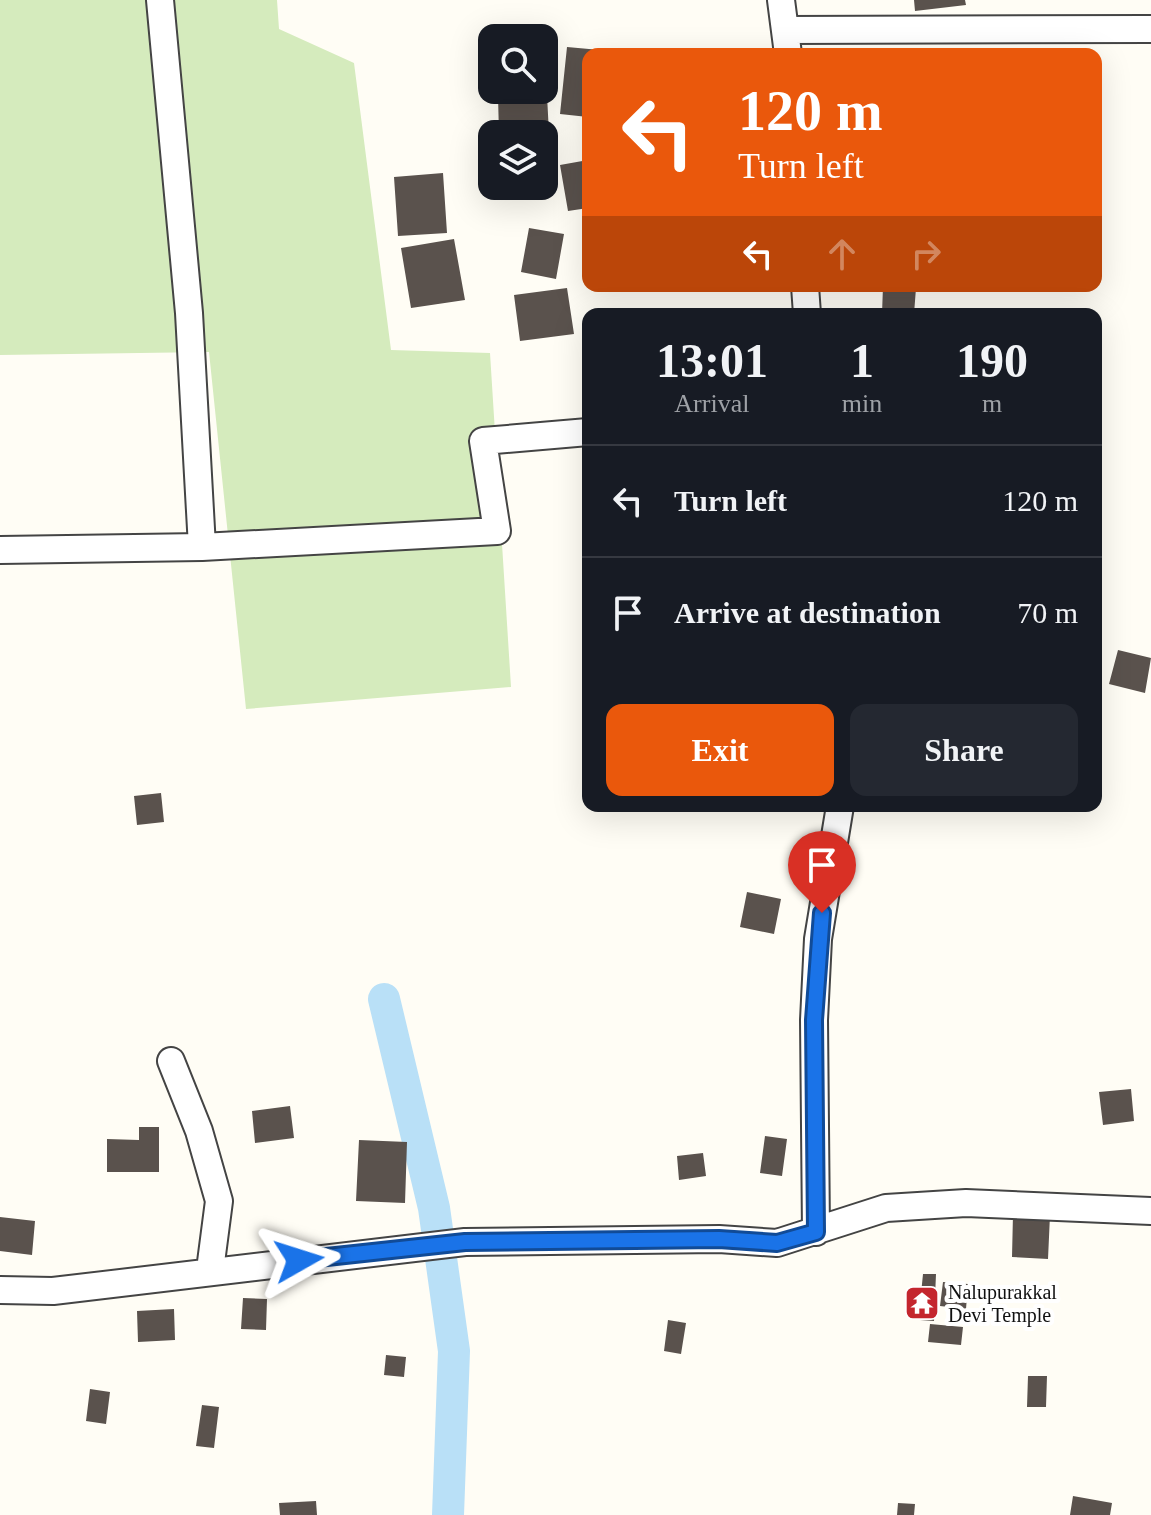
<!DOCTYPE html>
<style>
:root{--surface:#171b24;--page:#242831;--text:#f1f3f6;--muted:#9ea1a6;--line:#363941;--accent:#ea580c}
body{margin:0;font-family:"Times New Roman",serif;background:var(--page);color:var(--text);height:100vh;display:flex;flex-direction:column;font-size:30px;white-space:nowrap}
*{box-sizing:border-box;margin:0}
p{font-size:26px;color:var(--muted)}
.icon{flex:none;width:44px;height:44px;fill:none;stroke:currentColor;stroke-width:2;stroke-linecap:round;stroke-linejoin:round}
.map{position:relative;flex:1;overflow:hidden}
.side{position:absolute;left:582px;top:308px;width:520px;height:504px;display:flex;flex-direction:column;background:var(--surface);border-radius:16px;box-shadow:0 8px 32px #0002}
.side>*{flex:none}
.guide{position:absolute;left:582px;top:48px;width:520px;height:244px;border-radius:16px;box-shadow:0 8px 32px #0002;background:#ea580c;color:#fff;overflow:hidden}
.buttons{position:absolute;left:478px;top:24px;display:grid;gap:16px}
.buttons a{display:grid;place-items:center;width:80px;height:80px;border-radius:16px;background:var(--surface);box-shadow:0 8px 32px #0002;font-size:40px}
.pin{position:absolute;display:grid;place-items:center;width:68px;height:68px;color:#fff;margin:-82px -34px;border-radius:50% 50% 50% 0;rotate:-45deg;box-shadow:0 0 8px #0007}
.pin .icon{rotate:45deg}
.me{position:absolute;width:88px;margin:-44px;rotate:84deg;stroke-linejoin:round;filter:drop-shadow(0 0 6px #0008)}
.turn{display:flex;align-items:center;gap:28px;height:168px;padding:0 24px;font-size:36px}
.turn .icon{width:104px;height:104px;stroke-width:2.5}
.turn b{display:block;font-size:56px;line-height:68px}
.lanes{display:flex;align-items:center;height:76px;padding:0 24px;background:#0003;justify-content:center;gap:40px;direction:ltr}
.lanes .off{opacity:.35}
.eta{display:flex;justify-content:space-evenly;align-items:center;height:136px;text-align:center}
.eta b{font-size:48px;font-weight:700;line-height:56px}
.action{display:flex;gap:16px;margin-top:auto;padding:16px 24px}
.action a{flex:1;height:92px;border-radius:16px;background:var(--accent);color:#fff;font-size:32px;font-weight:700;line-height:92px;text-align:center}
.action a+a{background:var(--page);color:var(--text)}
ul{padding:0;list-style:none}
li{display:flex;align-items:center;gap:24px;height:112px;padding:0 24px;border-top:2px solid var(--line)}
li div{flex:1}
li b{display:block;font-size:30px}
li em{font-style:normal}
.map>svg:first-child{display:block}
</style>
<div class="map">
<svg width="1151" height="1515" viewBox="0 0 1151 1515">
<rect width="100%" height="100%" fill="#fffdf5"/>
<path fill="#d5ebbd" d="M0,0H277L279,29L354,63L391,350L490,353L511,687L246,709L209,352L0,355Z"/>
<g fill="none" stroke-linecap="round" stroke-linejoin="round">
<path stroke="#b9e0f7" stroke-width="32" d="M384,999L434,1208L454,1351L448,1515"/>
</g>
<path fill="#5a524d" d="M914,0H965L966,5L915,11Z
M567,47L611,51L610,54H588V117L560,114Z
M547,95L549,134H499L498,96Z
M588,160V208L568,211L560,165Z
M443,173L447,233L398,236L394,177Z
M529,228L564,234L556,279L521,272Z
M454,239L465,300L411,308L401,248Z
M883,286L916,288L914,314H882Z
M567,288L574,334L520,341L514,295Z
M1118,650L1151,658L1145,693L1109,684Z
M161,793L164,822L137,825L134,796Z
M747,892L781,899L774,934L740,927Z
M1131,1089L1134,1121L1103,1125L1099,1092Z
M290,1106L294,1138L255,1143L252,1111Z
M139,1127H159V1172H107V1139L139,1140Z
M765,1136L787,1139L782,1176L760,1173Z
M359,1140L407,1142L405,1203L356,1201Z
M703,1153L706,1176L679,1180L677,1156Z
M1013,1214L1050,1215L1048,1259L1012,1257Z
M0,1217L35,1221L32,1255L0,1251Z
M923,1274H936L934,1321L920,1320V1312L909,1311L910,1293L921,1294Z
M943,1282L968,1284L966,1309L940,1306Z
M243,1298L267,1299L266,1330L241,1329Z
M174,1309L175,1340L138,1342L137,1311Z
M668,1320L686,1323L681,1354L664,1351Z
M930,1324L963,1327L961,1345L928,1342Z
M386,1355L406,1357L404,1377L384,1375Z
M1028,1376H1047L1046,1407H1027Z
M90,1389L110,1392L106,1424L86,1421Z
M202,1405L219,1407L214,1448L196,1446Z
M1073,1496L1112,1503L1110,1515H1070Z
M316,1501L317,1515H280L279,1503Z
M898,1503L915,1504L914,1515H897Z"/>
<g fill="none" stroke-linecap="round" stroke-linejoin="round">
<g stroke="#444" stroke-width="30">
<path id="minor" d="M160,0L189,313L202,547
M781,0L788,54
M786,30L1151,29
M805,286L807,314
M0,550L202,547L497,531L483,441L588,432
M171,1061L199,1131L219,1201L210,1270
M816,1232L814,1020L818,939L840,806
M0,1290L53,1291L465,1242L719,1239L777,1243L886,1208L966,1203L1151,1211"/>
</g>
<use href="#minor" stroke="#fff" stroke-width="26"/>
</g>
<g fill="none" stroke-linecap="round" stroke-linejoin="round">
<g stroke="#114b97" stroke-width="20">
<path id="route" d="M299,1260L465,1242L719,1239L777,1243L816,1232L814,1020L822,913"/>
</g>
<use href="#route" stroke="#1a73e8" stroke-width="14"/>
</g>
<defs>
<g id="temple-square" transform="scale(1.8)"><rect x="-9" y="-9" width="18" height="18" rx="4" fill="#c4262e" stroke="#fff"/><path d="M0-6L5-2H3V0L6.5 2.5H4V6H1.5V3h-3V6H-4V2.5H-6.5L-3 0V-2H-5Z" fill="#fff"/></g>
</defs>
<g fill-rule="evenodd">
<use href="#temple-square" x="922" y="1303"/>
</g>
<g text-anchor="middle" stroke-width="8" stroke-linejoin="round" paint-order="stroke">
<g font-size="20" fill="#111" stroke="#fff" text-anchor="start">
<text x="948" y="1299">Nalupurakkal<tspan x="948" dy="23">Devi Temple</tspan></text>
</g>
</g>
</svg>
<div class="buttons">
<a><svg class="icon" aria-label="search" viewBox="0 0 24 24"><circle cx="10" cy="10" r="6"/><path d="M15 15l6 6"/></svg></a>
<a><svg class="icon" aria-label="layers" viewBox="0 0 24 24"><path d="M12 4l9 5-9 5-9-5zM3 14l9 5 9-5"/></svg></a>
</div>
<div class="pin" style="left:822px;top:913px;background:#d93025"><svg class="icon" aria-label="arrive" viewBox="0 0 24 24"><path d="M6 21V4h12l-3 4 3 4H6"/></svg></div>
<svg class="me" style="left:299px;top:1260px" viewBox="-20 -20 40 40"><path d="M0-17L14 15 0 8-14 15z" fill="#1a73e8" stroke="#fff" stroke-width="4"/></svg>
<div class="guide">
<div class="turn"><svg class="icon" aria-label="left" viewBox="0 0 24 24"><path d="M17 20v-9H6M10 6l-5 5 5 5"/></svg><div><b>120 m</b>Turn left</div></div>
<div class="lanes"><svg class="icon" aria-label="left" viewBox="0 0 24 24"><path d="M17 20v-9H6M10 6l-5 5 5 5"/></svg><svg class="icon off" aria-label="ahead" viewBox="0 0 24 24"><path d="M12 20V5M6 11l6-6 6 6"/></svg><svg class="icon off" aria-label="right" viewBox="0 0 24 24"><path d="M7 20v-9h11M14 6l5 5-5 5"/></svg></div>
</div>
<section class="side">
<div class="eta">
<div><b>13:01</b><p>Arrival</p></div>
<div><b>1</b><p>min</p></div>
<div><b>190</b><p>m</p></div>
</div>
<ul>
<li><svg class="icon" aria-label="left" viewBox="0 0 24 24"><path d="M17 20v-9H6M10 6l-5 5 5 5"/></svg><div><b>Turn left</b></div><em>120 m</em></li>
<li><svg class="icon" aria-label="arrive" viewBox="0 0 24 24"><path d="M6 21V4h12l-3 4 3 4H6"/></svg><div><b>Arrive at destination</b></div><em>70 m</em></li>
</ul>
<div class="action"><a>Exit</a><a>Share</a></div>
</section>
</div>
